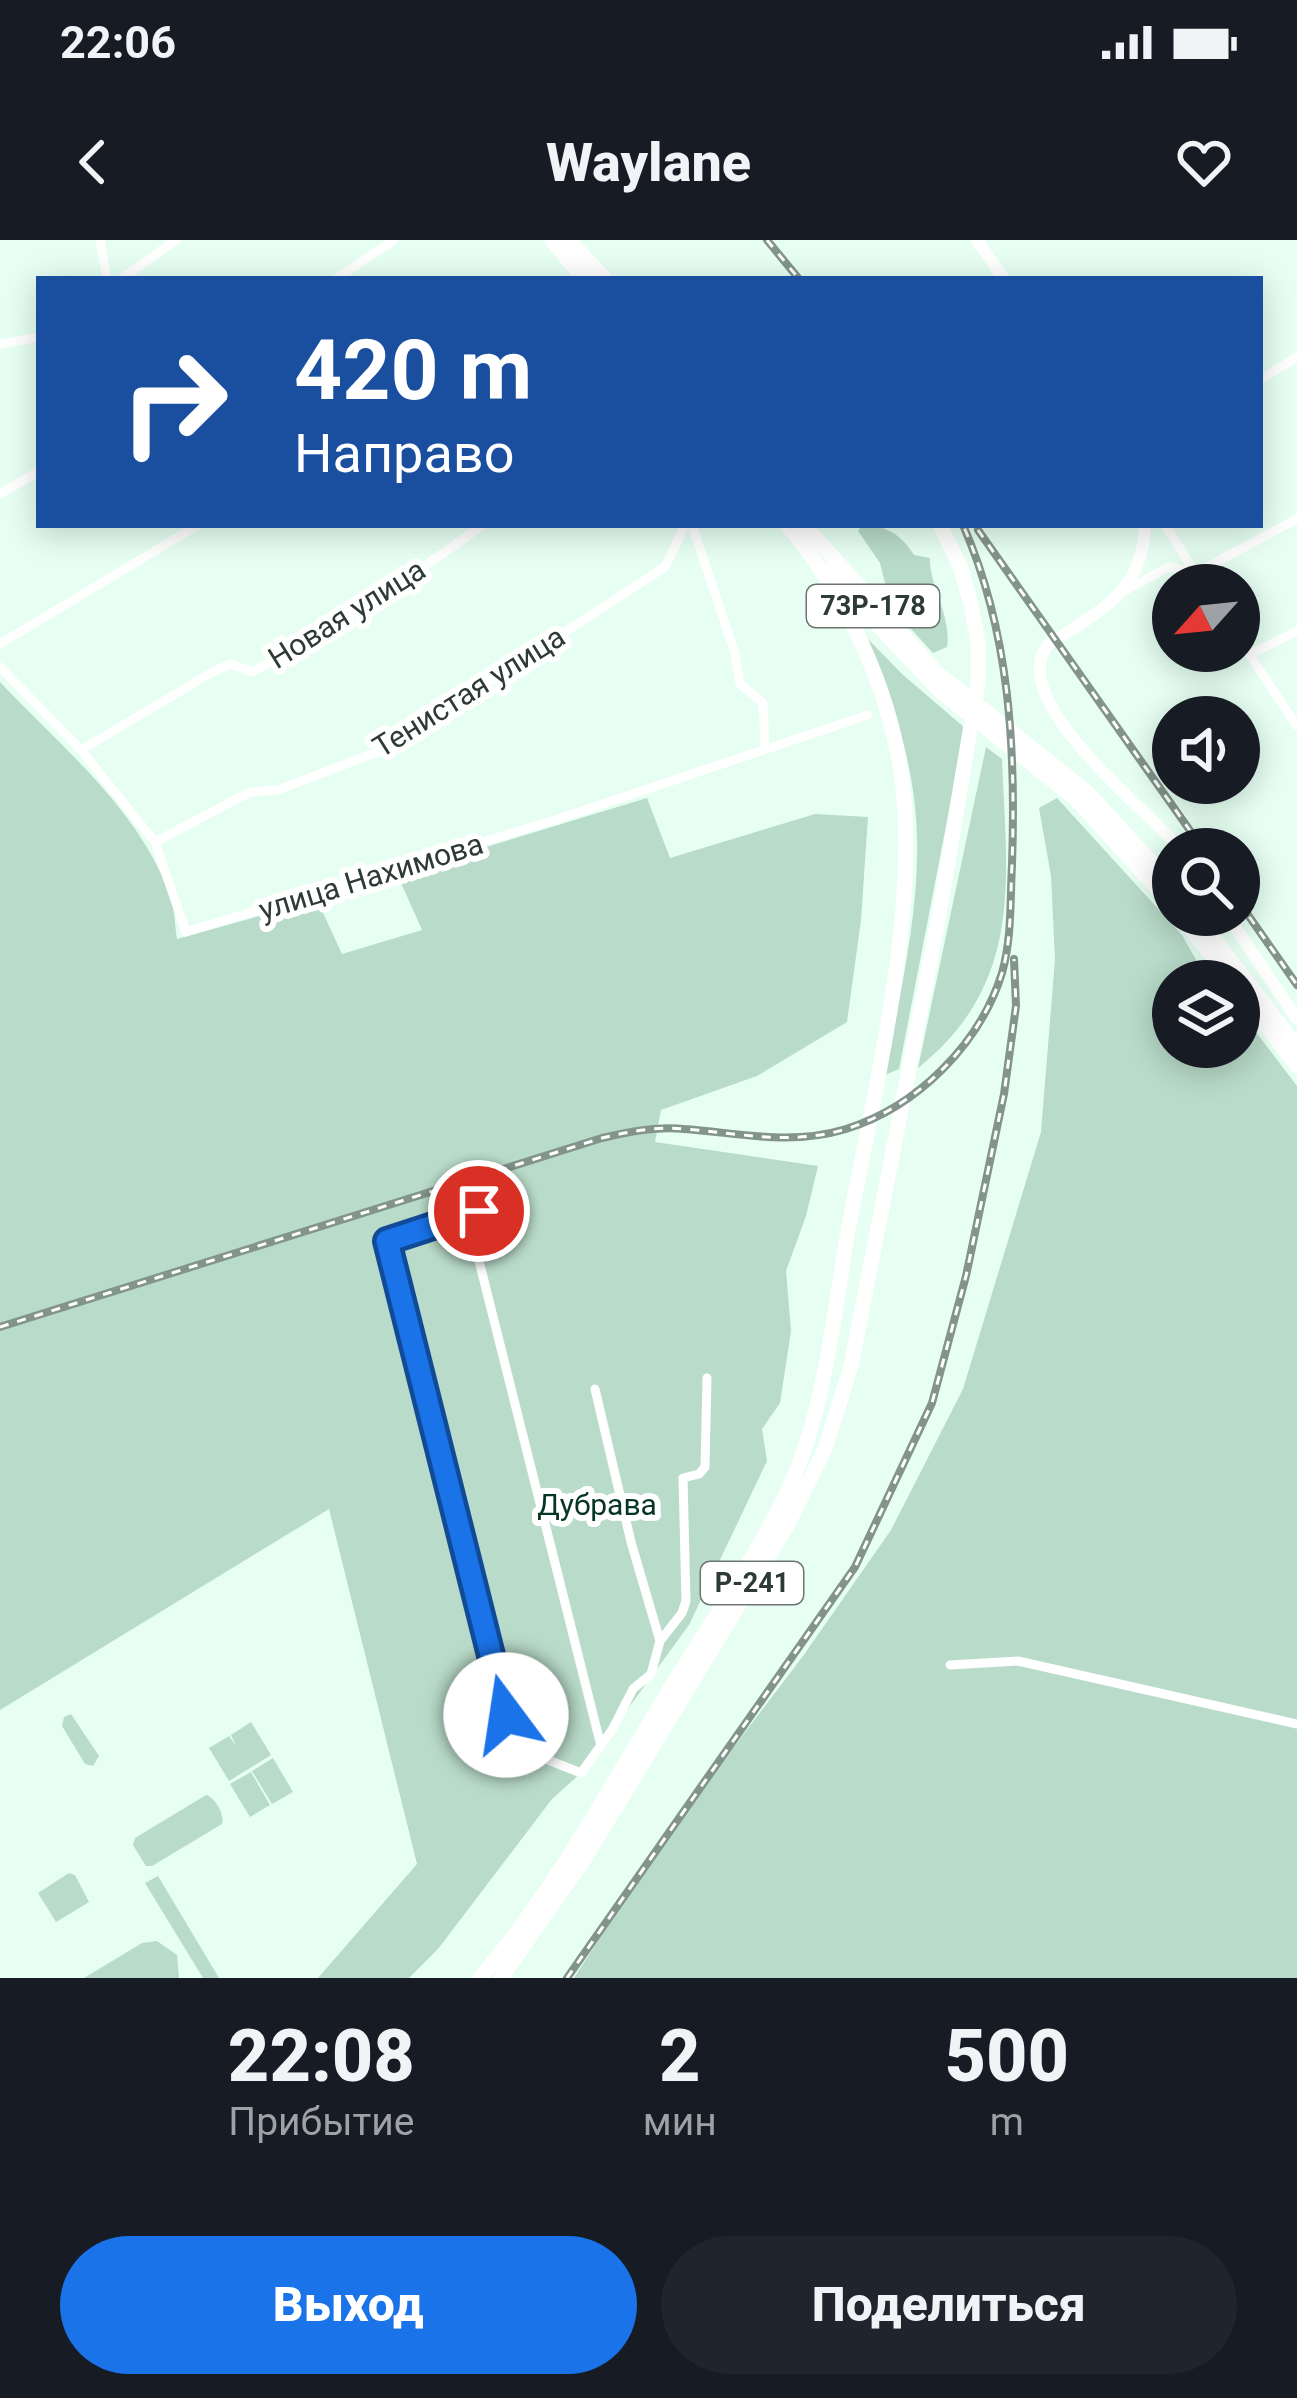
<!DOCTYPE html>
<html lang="ru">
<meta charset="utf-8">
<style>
:root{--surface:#171b24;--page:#20242c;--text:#f1f3f6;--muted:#9ea1a6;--accent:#1a73e8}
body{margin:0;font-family:Roboto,sans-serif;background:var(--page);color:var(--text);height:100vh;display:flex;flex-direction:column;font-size:45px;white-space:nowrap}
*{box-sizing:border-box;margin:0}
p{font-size:39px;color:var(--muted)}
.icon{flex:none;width:66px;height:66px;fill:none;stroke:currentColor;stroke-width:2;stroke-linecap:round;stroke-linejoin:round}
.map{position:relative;height:1738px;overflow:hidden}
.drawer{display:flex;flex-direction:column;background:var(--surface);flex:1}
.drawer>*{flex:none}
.guide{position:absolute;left:36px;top:36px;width:1227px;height:252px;border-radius:0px;box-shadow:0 6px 30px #0003;background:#1a4fa0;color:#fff;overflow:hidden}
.needle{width:78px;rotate:243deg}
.fabs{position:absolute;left:1152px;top:324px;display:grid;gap:24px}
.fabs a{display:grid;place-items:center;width:108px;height:108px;border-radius:50%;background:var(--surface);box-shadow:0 6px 30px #0003;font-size:60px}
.pin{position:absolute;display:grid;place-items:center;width:102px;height:102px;color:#fff;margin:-51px;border:6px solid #fff;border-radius:50%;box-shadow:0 3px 12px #0007}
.me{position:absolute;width:132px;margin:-66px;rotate:346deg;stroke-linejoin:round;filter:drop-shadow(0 0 9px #0008)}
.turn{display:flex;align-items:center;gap:42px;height:252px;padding:0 60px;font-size:54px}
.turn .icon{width:156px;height:156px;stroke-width:2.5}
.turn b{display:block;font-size:84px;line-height:102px}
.eta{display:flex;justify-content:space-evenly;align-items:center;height:204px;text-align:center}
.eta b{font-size:72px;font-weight:800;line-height:84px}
.primary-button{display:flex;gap:24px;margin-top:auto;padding:24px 60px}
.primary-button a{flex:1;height:138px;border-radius:72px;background:var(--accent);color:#fff;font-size:48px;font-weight:800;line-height:138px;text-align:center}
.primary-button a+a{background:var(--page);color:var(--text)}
.status{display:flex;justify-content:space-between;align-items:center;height:84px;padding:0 60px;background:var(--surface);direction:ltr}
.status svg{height:33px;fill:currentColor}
header{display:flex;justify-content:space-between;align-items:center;height:156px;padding:0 60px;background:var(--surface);font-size:54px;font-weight:800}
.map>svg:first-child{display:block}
</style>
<div class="status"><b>22:06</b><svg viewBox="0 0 49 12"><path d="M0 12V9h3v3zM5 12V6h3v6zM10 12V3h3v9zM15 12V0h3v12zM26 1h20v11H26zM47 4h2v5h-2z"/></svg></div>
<header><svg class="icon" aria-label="back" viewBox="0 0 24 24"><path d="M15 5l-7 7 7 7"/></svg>Waylane<svg class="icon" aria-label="heart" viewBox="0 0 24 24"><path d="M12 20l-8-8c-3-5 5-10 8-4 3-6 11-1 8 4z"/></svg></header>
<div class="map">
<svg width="1297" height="1738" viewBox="0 0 1297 1738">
<rect width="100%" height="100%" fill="#e6fff2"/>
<path fill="#b9dbc9" d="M862,285C886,285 902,295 914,315L930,318C929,346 952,376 947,407L933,413L891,367L880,323L858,291Z
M867,398L902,434L965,488L899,829L885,835C901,746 926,650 914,558C907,502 888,450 867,398Z
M0,442C62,508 144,573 172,662C175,674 175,687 177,699L317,660L342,714L422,690L397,634L647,558L670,618L815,574L868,577L861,680L847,782L757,836L661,870L655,902L818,926L806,976L786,1031L791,1091L780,1163L762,1189L767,1221L689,1385L581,1533L552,1559L438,1709L409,1738H318L417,1624L329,1269L0,1470Z
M986,507L1002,519C1007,641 1024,743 918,828Z
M1057,558L1182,695L1208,741H1173V807H1239V770L1297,846V1738H574L663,1600L803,1416L891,1290L963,1149L1041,892L1055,719L1051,636L1039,568Z
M71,1474L99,1516L93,1526L85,1524L62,1486L64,1477Z
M251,1482L271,1515L229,1541L209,1508L229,1496L236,1506L231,1495Z
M273,1518L293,1552L272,1564L252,1531Z
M251,1532L270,1565L250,1577L230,1544Z
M206,1555C215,1557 225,1575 222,1584L152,1626H146L133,1605L135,1598Z
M69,1633L75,1635L89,1662L56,1682L38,1653Z
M158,1636L219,1738H203L145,1643Z
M157,1701L177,1715L179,1738H84L142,1703Z"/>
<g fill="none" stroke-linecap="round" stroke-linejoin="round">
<path stroke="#fff" stroke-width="9" d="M100,0L107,39
M121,39L176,0
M336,39L394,0
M0,104L39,97
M1260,140L1297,117
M0,254L39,231
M692,285L735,414L740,444L763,463L765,508
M1165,285L1203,345
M1196,333L1297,279
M1126,350L1169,327L1196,333
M1239,399L1297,486
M0,404L198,285
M1249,415L1297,391
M0,427L81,510L155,602L186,692L558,579L868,475
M81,510L216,430L231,424L252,432C333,388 408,339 483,285
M155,602L250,552L278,550L385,509L665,327L685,285
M479,971L387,1001L506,1475L481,1498L490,1517L509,1521L538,1516L581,1533L612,1490L633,1449L651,1434L660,1401L682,1373L686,1361L683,1238L699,1234L705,1227L707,1138
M471,989L600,1502
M595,1149L631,1302L660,1401
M950,1425L1018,1421L1297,1484"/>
<path stroke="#fff" stroke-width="12" d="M977,0L1004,39
M1145,285C1143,354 1098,371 1048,405C1004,459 1146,569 1181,609
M1227,675L1297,779"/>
<path stroke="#fff" stroke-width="15" d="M804,285L935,431L1087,552L1173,646
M827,331L940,451L1077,560L1173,666
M1180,675L1232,741
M1196,675L1297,807
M1239,750L1297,826"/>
<path stroke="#fff" stroke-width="15" d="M552,0L584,39
M569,0L605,39
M480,1738C554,1652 611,1546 670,1449C710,1383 757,1317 790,1246C827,1164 834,1067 850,980C875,849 917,680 903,548C893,455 847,355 787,285
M501,1738L585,1618L788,1284L825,1209L851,1126L938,681L978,444V403L971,364L960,326L940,285"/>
<g stroke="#82948b" stroke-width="8">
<path id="rail" d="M767,0L799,39
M978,290L1203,609
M1239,662L1297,745
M0,1087L602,898C628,892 657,886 684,889C740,893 790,906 846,889C917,867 980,804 1002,733C1012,698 1010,661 1012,625C1016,509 1010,392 963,285
M567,1738L855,1327L932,1163L966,1036L1004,854L1016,766L1014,719"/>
</g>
<use href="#rail" stroke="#fff" stroke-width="3" stroke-dasharray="9" stroke-linecap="butt"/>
</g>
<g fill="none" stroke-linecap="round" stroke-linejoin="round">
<g stroke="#114b97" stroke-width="30">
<path id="route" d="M479,971L387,1001L506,1475"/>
</g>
<use href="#route" stroke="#1a73e8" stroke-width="21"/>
</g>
<g text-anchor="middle" stroke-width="12" stroke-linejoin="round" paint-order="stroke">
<g fill="#fff" stroke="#6d7571" stroke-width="3">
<rect x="807" y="345" width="132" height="42" rx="9"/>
<rect x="701" y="1322" width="102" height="42" rx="9"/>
</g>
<g font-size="27" font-weight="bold" fill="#2e3a34">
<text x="873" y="375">73Р-178</text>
<text x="752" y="1352">Р-241</text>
</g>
<g font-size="30" fill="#2e3a34" stroke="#fff">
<text transform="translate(347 374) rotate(-32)" y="10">Новая улица</text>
<text transform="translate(469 452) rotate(-32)" y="10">Тенистая улица</text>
<text transform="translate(371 637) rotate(-17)" y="10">улица Нахимова</text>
</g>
<g font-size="30" fill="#073523" stroke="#fff">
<text x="597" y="1275">Дубрава</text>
</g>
</g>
</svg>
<div class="fabs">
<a><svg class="needle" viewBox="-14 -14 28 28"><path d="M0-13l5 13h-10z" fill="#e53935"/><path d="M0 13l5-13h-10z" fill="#9ea1a6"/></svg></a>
<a><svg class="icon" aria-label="sound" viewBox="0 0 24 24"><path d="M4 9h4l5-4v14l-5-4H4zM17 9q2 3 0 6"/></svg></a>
<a><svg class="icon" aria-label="search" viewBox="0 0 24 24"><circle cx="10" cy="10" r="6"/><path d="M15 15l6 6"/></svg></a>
<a><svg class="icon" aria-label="layers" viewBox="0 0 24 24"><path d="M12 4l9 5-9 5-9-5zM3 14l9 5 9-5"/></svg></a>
</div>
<div class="pin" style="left:479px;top:971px;background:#d93025"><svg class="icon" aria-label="arrive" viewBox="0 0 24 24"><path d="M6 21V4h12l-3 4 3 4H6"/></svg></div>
<svg class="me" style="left:506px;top:1475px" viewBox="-20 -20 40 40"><circle r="19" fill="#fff"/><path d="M0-13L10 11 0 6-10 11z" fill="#1a73e8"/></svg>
<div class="guide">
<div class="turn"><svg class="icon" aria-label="right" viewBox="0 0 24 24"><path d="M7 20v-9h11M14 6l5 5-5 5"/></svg><div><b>420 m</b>Направо</div></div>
</div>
</div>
<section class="drawer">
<div class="eta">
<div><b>22:08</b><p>Прибытие</p></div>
<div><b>2</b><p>мин</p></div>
<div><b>500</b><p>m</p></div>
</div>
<div class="primary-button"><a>Выход</a><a>Поделиться</a></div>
</section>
